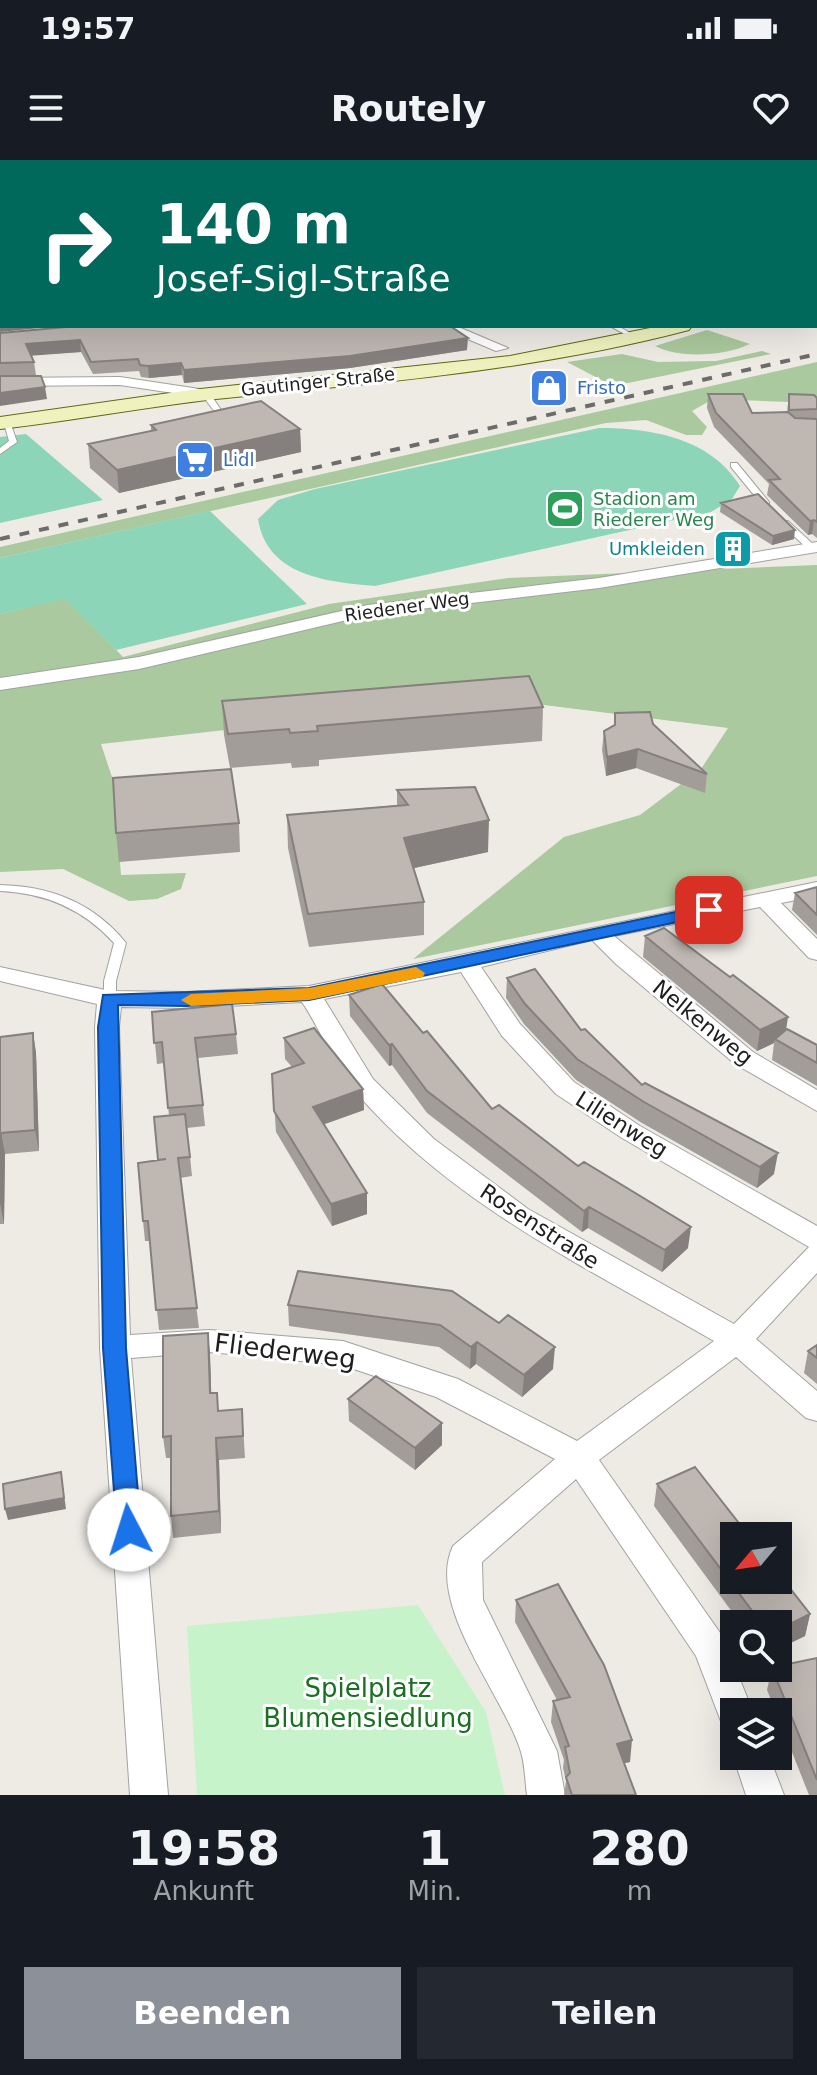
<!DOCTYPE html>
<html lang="de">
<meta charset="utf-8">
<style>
:root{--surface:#171b24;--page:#242831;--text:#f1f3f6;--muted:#9ea1a6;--accent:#8c9099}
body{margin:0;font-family:"DejaVu Sans",sans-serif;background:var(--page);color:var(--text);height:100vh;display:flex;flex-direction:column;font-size:30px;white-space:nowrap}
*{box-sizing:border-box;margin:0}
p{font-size:26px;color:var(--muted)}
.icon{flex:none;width:44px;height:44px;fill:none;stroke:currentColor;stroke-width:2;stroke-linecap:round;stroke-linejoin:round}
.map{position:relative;height:1635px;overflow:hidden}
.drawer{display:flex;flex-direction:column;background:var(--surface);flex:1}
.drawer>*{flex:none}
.guide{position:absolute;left:0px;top:0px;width:818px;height:168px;box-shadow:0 8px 32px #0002;background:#00695c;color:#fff;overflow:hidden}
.needle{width:52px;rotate:241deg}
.tools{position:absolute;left:720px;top:1362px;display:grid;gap:16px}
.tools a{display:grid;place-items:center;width:72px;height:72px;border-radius:0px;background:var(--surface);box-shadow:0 8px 32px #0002;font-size:40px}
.pin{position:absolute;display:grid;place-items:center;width:68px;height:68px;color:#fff;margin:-34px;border-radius:16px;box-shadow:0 4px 12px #0006}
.me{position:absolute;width:88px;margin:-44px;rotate:355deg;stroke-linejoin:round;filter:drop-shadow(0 0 6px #0008)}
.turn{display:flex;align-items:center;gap:28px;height:168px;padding:0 24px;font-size:36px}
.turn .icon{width:104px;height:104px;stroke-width:2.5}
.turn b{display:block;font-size:56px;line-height:68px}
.eta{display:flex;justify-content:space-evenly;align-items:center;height:136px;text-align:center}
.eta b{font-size:48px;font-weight:600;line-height:56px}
.action{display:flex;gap:16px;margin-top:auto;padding:16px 24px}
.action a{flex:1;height:92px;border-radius:0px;background:var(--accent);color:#fff;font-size:32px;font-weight:600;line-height:92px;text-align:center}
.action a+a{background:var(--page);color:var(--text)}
.status{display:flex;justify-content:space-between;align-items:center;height:56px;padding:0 40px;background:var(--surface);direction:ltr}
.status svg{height:22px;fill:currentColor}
header{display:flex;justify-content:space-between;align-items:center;height:104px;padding:0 24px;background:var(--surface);font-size:36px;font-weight:600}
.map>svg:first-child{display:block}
</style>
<div class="status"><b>19:57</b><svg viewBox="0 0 49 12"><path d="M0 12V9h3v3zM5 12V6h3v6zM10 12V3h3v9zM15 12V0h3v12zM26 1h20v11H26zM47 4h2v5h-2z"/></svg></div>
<header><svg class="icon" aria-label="menu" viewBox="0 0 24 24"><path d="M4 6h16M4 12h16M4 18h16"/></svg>Routely<svg class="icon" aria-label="heart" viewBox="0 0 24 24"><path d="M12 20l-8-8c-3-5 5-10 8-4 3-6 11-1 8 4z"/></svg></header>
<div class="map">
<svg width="817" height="1635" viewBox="0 0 817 1635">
<rect width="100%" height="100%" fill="#eeebe5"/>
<path fill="#aac99e" d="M707,170L750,184C725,196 680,199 655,186Z
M762,191L771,194L613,226L567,202L622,194L658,202L716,201Z
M817,202V243L713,239L692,251L707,267L702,275H686L646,260L606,263L0,398V387Z
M817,405V716L413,799L564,677L640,655L701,609L728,568L497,539L101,584L114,623L121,715L186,713L181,729L157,739L129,741L63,709L0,712V454L65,438L123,497L329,444L508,418Z"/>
<path fill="#c4dad0" d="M0,0H537L538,2H2V30Z"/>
<path fill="#c7f3cb" d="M418,1445L486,1552L505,1635H197L187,1466Z"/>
<path fill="#8cd5b9" d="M599,268C651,268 711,278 740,326L732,339L711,352L375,426C327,422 267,416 258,359L278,340L315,329Z
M26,274L103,340L0,363V277Z
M210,351L307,444L116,490L65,439L0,454V398Z"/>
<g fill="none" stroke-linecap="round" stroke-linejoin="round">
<g stroke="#a2a2a2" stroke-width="2">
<path id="lane" d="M610,166H618L639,178L634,179Z
M203,232H209L221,250L234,256V260C217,259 211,247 202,234Z
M3,260L10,262L17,282L0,294V288L9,281Z
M731,303H737L769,342V346H763L731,307Z
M782,361H788L815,386V390H809L782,365Z
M0,725C50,726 94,743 126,783L116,821V839L114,842L110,843L104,839V821L114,783C83,749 46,733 0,731Z"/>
</g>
<g stroke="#a2a2a2" stroke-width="2">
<path id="street" d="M816,33H817V39H816Z
M437,166H456L508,188L496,191Z
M120,217L206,230L213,234L206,238L120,225L0,226V218Z
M817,382V392L599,428L368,455L139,509L0,530V518L139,497L368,445L599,418Z
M817,722V736L781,743L817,779V800L809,798L760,747L614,776L753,892L817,930V951L735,904L616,804L592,780L481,807L520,864L574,922L640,966L817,1066V1113L756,1179L817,1231V1261L806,1258L736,1197L599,1300L723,1477L753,1552H734V1568L722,1564L696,1496L576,1319L482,1402L483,1440L557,1591L565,1635H527C525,1621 525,1605 521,1592C504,1536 425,1444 453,1386L555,1299L436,1237L342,1205L209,1192L131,1198L168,1635H130L100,1188L95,867L97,844L0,821V807L110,831L186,832L309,826ZM461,812L502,876L556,934L622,978L809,1087L734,1164L528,1049L434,979L373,919L324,839ZM302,842C319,867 337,910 355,931C450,1043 589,1109 714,1181L577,1281L458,1219L343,1181L209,1170L130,1175L119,867L121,847L186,848Z
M734,1593V1596H769L784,1635H746L733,1596Z"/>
</g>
<g stroke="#5f6a11" stroke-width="2">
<path id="secondary" d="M817,66V77H816V66Z
M660,166H692L689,170C533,211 376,223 216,239C144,247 72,261 0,269V257L191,230L510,196Z"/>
</g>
<use href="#lane" fill="#fff" fill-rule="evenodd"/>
<use href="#street" fill="#fff" fill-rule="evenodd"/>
<use href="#secondary" fill="#eff2bf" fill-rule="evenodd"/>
<path stroke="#6c6c6c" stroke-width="4" stroke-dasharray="10 10" stroke-linecap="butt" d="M0,379L817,194"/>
</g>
<path fill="#a39d99" d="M0,173L467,190L350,208L184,223L182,215L149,218L141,217L139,211L93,214L81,192L31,195L34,202L36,215H0Z
M708,234L752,253L787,252L789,234L817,238V378L812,374L808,375L767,335L769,324L714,267L707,248Z
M151,265L300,269L301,292L119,333L90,308L88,284L151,271Z
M721,343L794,379L772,385L720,352Z
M222,541L543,547L542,581L319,600V606L292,608L291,603L230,608L224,575Z
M615,553L653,564L707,614L705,633L636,608L606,616L602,590L604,571L614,566Z
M397,630L488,692L414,708L424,742V775L309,787L288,688L287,655L397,645Z
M239,663L240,692L119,702L116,673Z
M817,727V775L792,750L795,733Z
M645,776L786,870L817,885V926L772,900L774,883L757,891L643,797Z
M507,818L581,870L642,925L774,1014L757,1028L642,963L576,920L524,864L506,838Z
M349,835L423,873L492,949L688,1088L662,1112L588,1068L582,1072L427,953L392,905L389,906L350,856Z
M152,852L236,874L238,894L198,898L205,966L187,968L192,1016L180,1018L199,1168L159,1170L150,1081H145L143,1061L169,956L164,903L157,904Z
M33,873L36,893L39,991L5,994L4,1064H0V877Z
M284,878L363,929L364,950L324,964L367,1033V1054L332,1066L276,972L272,914L292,907L285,899Z
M298,1111L553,1209L522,1237L476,1204L470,1209L439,1187L289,1166L288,1145Z
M208,1173L210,1195L211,1233L219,1251L242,1249L245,1298L219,1300L221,1373L173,1378L171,1356V1298H166L163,1277Z
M817,1185V1224L804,1213L808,1191Z
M348,1239L442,1285L415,1310L349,1261Z
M657,1324L810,1454L805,1476L778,1489V1464H741L654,1346Z
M516,1440L630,1602L624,1603L636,1635H564L566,1621L563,1608L564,1600L551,1562L553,1541L557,1540L515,1462Z
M817,1498V1635H809L778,1557V1552H776L767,1530L772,1508Z"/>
<path fill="#85807d" d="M2,159V166H59L0,172V160Z
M468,178L467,190L350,208L184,223V210Z
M80,180L81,192L28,196L26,184Z
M181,203L182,215L149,218L148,206Z
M45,227L47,239L0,246V233Z
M300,269L301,292L119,333L117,310Z
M814,360L812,374L808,375L810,361Z
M795,370L794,379L772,385L773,376Z
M638,589L636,608L606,616L607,597Z
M489,660L488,692L405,710L404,678Z
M788,857L785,877L775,879L774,883L757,891L760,870Z
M33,873L36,893L39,991L35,970Z
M392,884V905L389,906V885Z
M363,929L364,950L314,968L313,947Z
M1,973L5,994L4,1064L0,1043Z
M778,993L774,1014L757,1028L760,1007Z
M367,1033V1054L332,1066L331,1044Z
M589,1047L588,1068L582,1072L584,1051Z
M691,1067L688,1088L662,1112L665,1090Z
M208,1173L210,1195L212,1255L210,1233Z
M477,1182L476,1204L470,1209L471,1187Z
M555,1187L553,1209L522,1237L524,1215Z
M442,1263V1285L415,1310V1288Z
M216,1278L219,1300L221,1373L219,1351Z
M61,1312L66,1349L8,1360L5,1349Z
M810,1454L805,1476L778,1489V1470Z
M632,1580L630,1602L615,1605L617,1584Z"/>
<path fill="#beb7b2" stroke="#85807d" stroke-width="2" d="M0,78H2V89H0Z
M2,95V159L0,160V100Z
M77,166H450L468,178L350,196L184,210L181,203L148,206L140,205L138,199L91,202L80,180L26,184L34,202L0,203V173Z
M0,216H41L45,227L0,233Z
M708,234H743L752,253L788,252L795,258L817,259V362L814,360L810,361L769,320L780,319L716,253Z
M789,234L814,235L817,238V249L789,250Z
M261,241L300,269L117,310L88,284L156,270L151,265Z
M758,334L795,370L773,376L721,343Z
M529,516L543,547L317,566L318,571L290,573L289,569L228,574L222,541Z
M650,552L653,564L707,614L638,589L607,597L604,571L615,565V553Z
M231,609L239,663L116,673L113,618Z
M475,627L489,660L404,678L424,742L308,754L287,655L408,645L397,630Z
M817,727V755L795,733Z
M664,768L730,817L733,815L788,857L760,870L645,776Z
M535,809L581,870L585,869L642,925L645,923L778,993L760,1007L644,942L577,899L525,844L507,818Z
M382,824L423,873L427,871L492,949L499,945L578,1006L584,1002L691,1067L665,1090L589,1047L584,1051L427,931L392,884L389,885L349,835Z
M232,844L236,874L195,878L203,945L168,948L162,882L154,883L152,852Z
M314,868L363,929L313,947L367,1033L331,1044L274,951L272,914L304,903L284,878Z
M787,869L817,885V903L775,879Z
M33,873L35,970L1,973L0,1037V877Z
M185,954L190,997L178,998L197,1148L156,1150L148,1061H143L138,1003L166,999L158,1000L154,957Z
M298,1111L452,1131L499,1163L508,1155L555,1187L524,1215L477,1182L471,1187L440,1165L288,1145Z
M208,1173L210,1233H217L218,1251L242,1249L243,1276L216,1278L219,1351L171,1356V1276L163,1277V1176Z
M817,1185V1198L808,1191Z
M376,1216L442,1263L415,1288L348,1239Z
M695,1307L749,1376H734V1420H778V1413L810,1454L778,1470V1464H762L657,1324Z
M61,1312L64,1338L5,1349L3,1324Z
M558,1424L604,1505L632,1580L617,1584L636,1635H572L566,1617L570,1613L565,1587L569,1586L553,1541L570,1537L516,1440Z
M817,1498V1620L772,1508H778V1506Z"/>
<path fill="#1a73e8" stroke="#114b97" stroke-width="2" d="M709,745L717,750L715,754L309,840L186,846L118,845L126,1188L141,1370L138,1377L129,1380L120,1377L117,1370L103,1188L98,867L103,835L309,828Z"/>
<path fill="#f59e0b" d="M416,807L425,813L423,817L309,840L191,846L181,840L191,834L309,828Z"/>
<defs>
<g id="shop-square" transform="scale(2)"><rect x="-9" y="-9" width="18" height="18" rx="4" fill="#3f7fe0" stroke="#fff"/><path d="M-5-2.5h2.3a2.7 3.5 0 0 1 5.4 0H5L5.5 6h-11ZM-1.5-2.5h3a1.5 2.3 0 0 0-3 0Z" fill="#fff"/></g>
<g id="supermarket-square" transform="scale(2)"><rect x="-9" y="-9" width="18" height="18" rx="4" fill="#3f7fe0" stroke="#fff"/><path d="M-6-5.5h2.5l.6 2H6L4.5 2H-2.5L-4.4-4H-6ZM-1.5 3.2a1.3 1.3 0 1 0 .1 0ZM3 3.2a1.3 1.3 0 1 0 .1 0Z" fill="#fff"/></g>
<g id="stadium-square" transform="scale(2)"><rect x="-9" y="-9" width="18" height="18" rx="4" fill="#2e9e5b" stroke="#fff"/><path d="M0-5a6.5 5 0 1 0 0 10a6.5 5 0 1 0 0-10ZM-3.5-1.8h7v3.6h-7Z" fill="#fff"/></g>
<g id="building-square" transform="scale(2)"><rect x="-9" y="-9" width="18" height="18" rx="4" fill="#0f9aa8" stroke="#fff"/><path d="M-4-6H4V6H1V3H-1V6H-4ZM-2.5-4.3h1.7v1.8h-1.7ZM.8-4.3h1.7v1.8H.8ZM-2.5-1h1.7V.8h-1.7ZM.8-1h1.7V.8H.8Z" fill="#fff"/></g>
</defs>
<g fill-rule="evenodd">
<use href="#shop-square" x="549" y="228"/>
<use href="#supermarket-square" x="195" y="300"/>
<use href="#stadium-square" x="565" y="349"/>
<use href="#building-square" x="733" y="389"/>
</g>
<g text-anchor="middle" stroke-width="6" stroke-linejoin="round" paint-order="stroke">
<g font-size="18" fill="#1e1e1e" stroke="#fff">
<text transform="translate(318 222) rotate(-6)" y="6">Gautinger Straße</text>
<text transform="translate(407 447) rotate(-8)" y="6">Riedener Weg</text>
</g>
<g font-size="18" fill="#366cbe" stroke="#fff" text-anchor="start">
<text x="577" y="234">Fristo</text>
<text x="223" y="306">Lidl</text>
</g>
<g font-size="18" fill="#27864d" stroke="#fff" text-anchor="start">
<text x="593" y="345">Stadion am<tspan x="593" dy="21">Riederer Weg</tspan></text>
</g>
<g font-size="18" fill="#0d838f" stroke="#fff" text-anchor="end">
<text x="705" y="395">Umkleiden</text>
</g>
<g font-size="22" fill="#1e1e1e" stroke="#fff">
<text transform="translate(703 862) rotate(39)" y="8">Nelkenweg</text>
<text transform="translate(622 964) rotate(32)" y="8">Lilienweg</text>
<text transform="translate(540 1066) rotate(33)" y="8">Rosenstraße</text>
</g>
<g font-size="26" fill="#1e1e1e" stroke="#fff">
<text transform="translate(285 1191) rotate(7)" y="9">Fliederweg</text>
</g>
<g font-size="26" fill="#177120" stroke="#fff">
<text x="368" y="1537">Spielplatz<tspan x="368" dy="30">Blumensiedlung</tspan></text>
</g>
</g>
</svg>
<div class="tools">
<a><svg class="needle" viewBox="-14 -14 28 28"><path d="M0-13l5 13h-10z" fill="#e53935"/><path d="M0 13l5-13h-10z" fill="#9ea1a6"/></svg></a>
<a><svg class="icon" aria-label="search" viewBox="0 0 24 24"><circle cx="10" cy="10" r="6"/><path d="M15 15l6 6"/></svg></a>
<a><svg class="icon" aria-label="layers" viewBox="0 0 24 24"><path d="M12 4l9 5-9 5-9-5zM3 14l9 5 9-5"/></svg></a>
</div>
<div class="pin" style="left:709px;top:750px;background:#d93025"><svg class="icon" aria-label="arrive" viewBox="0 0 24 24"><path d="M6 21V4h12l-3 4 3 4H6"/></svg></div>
<svg class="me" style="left:129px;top:1370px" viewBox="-20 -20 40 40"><circle r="19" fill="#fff"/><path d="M0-13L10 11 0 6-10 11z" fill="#1a73e8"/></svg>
<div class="guide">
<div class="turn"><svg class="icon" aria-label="right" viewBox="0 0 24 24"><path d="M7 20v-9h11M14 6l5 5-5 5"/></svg><div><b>140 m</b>Josef-Sigl-Straße</div></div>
</div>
</div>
<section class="drawer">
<div class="eta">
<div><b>19:58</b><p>Ankunft</p></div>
<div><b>1</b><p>Min.</p></div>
<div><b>280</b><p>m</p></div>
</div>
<div class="action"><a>Beenden</a><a>Teilen</a></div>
</section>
